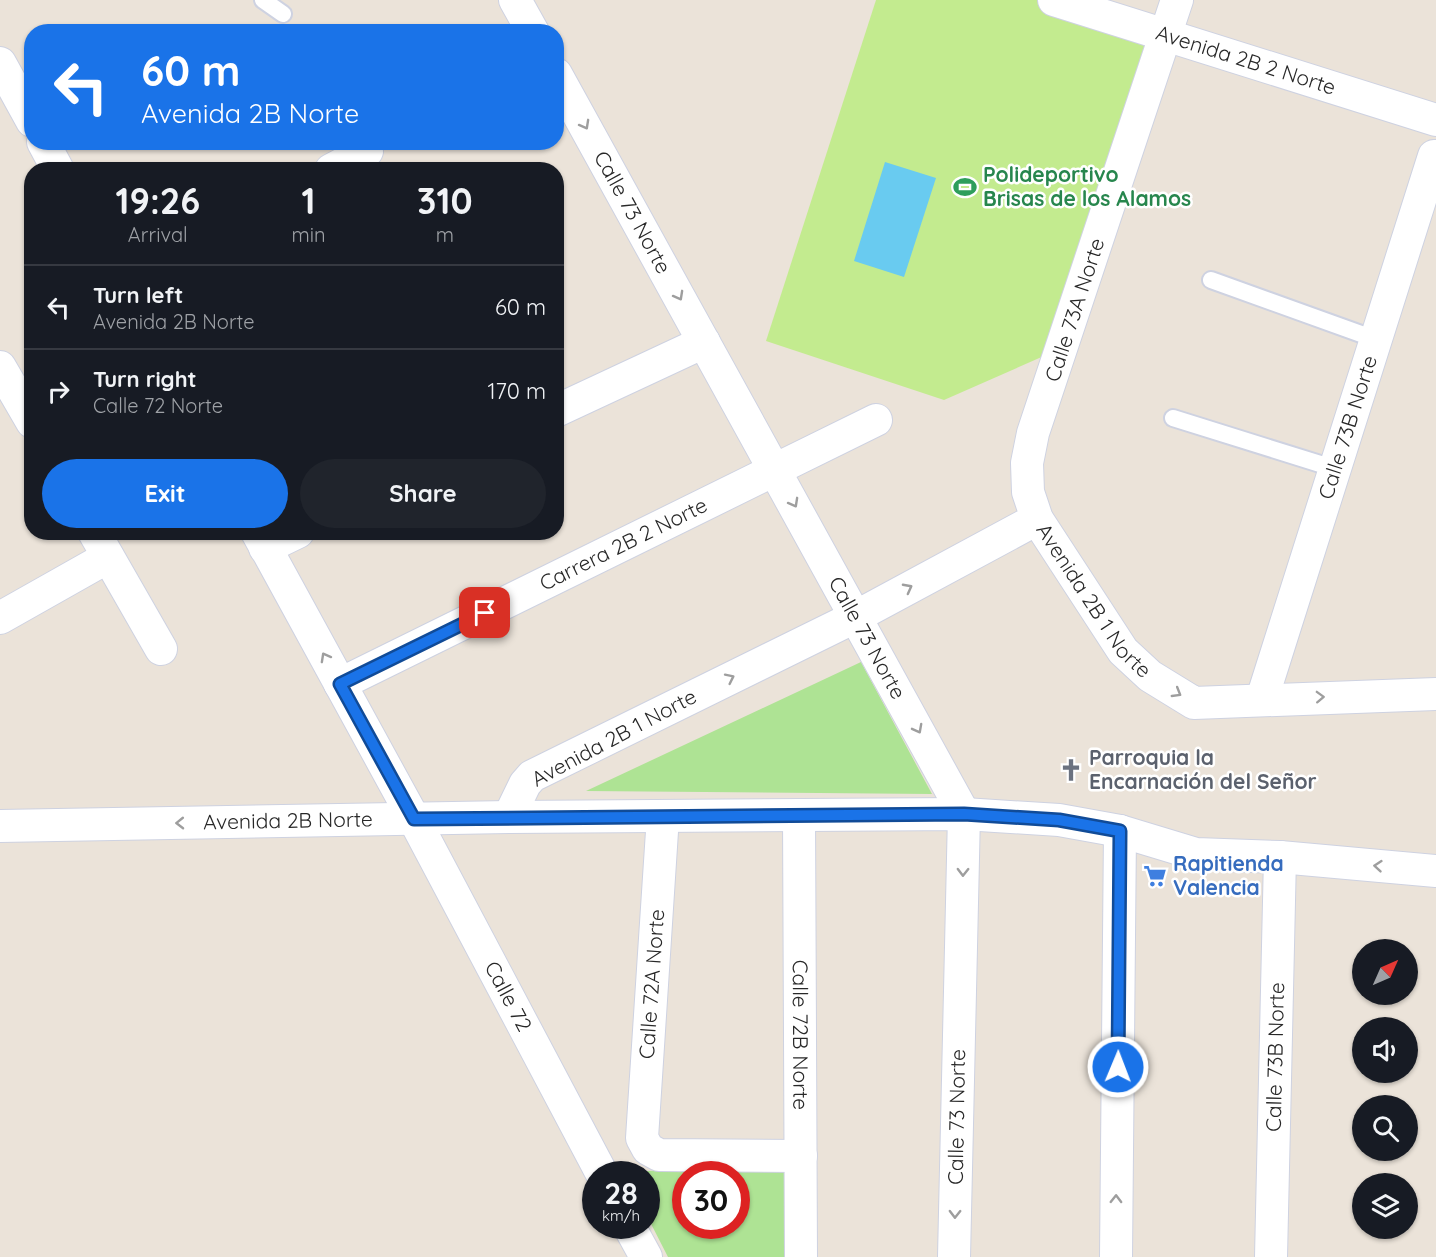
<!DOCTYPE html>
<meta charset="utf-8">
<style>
:root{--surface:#171b24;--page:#20242c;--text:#f1f3f6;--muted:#9ea1a6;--line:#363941;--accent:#1a73e8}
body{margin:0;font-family:Quicksand,sans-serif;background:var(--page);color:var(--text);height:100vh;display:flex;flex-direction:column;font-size:22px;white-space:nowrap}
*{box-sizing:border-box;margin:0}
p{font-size:20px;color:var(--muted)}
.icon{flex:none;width:33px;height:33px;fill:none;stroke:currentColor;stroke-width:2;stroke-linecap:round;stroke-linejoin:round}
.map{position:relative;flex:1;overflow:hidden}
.drawer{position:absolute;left:24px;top:162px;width:540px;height:378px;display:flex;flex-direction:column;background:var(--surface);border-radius:24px;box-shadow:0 2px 4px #0004}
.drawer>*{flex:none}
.guide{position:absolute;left:24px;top:24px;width:540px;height:126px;border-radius:24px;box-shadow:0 2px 4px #0004;background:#1a73e8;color:#fff;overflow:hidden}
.needle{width:39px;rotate:45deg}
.controls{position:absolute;left:1352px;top:939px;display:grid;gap:12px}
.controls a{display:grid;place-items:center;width:66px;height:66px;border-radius:50%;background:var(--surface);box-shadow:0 2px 4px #0004;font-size:30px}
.speed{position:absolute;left:582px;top:1161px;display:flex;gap:12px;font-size:30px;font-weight:700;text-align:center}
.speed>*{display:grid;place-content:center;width:78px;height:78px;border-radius:50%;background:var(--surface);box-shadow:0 2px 4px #0004;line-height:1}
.speed small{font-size:15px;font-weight:400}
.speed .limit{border:9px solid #d22;background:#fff;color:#111}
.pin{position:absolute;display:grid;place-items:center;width:51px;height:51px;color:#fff;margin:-26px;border-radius:12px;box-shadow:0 3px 9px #0006}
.me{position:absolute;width:66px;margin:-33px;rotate:1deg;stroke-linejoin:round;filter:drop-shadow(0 0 4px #0008)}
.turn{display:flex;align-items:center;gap:21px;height:126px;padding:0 18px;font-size:27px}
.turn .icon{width:78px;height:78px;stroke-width:2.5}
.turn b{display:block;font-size:42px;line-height:51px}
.eta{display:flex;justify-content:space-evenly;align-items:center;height:102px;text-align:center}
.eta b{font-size:36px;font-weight:800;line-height:42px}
.cta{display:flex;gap:12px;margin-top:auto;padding:12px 18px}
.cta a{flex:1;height:69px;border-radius:36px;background:var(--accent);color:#fff;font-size:24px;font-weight:800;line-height:69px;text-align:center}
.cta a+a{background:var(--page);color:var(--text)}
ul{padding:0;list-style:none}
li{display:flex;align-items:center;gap:18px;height:84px;padding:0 18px;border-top:2px solid var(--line)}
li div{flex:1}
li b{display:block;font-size:22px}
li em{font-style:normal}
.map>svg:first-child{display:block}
</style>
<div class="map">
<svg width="1436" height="1257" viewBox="0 0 1436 1257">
<rect width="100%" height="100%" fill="#ebe3d9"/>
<path fill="#aee394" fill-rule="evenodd" d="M861,662L932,794L586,791Z
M785,1165L788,1257H668L647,1216L646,1174H625L624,1172ZM686,1174H736V1226H686Z"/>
<path fill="#c3eb8f" d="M876,0H1054L1167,33L1062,348L944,400L766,341Z"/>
<path fill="#69cbf0" d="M885,162L936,178L904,277L854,261Z"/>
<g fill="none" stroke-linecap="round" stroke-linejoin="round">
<g stroke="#ced2e1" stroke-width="20">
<path id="service" d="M263,0L283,14
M1211,280L1375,339
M1173,418L1333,468"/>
</g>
<g stroke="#ced2e1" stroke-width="34">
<g id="minor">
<path d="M515,0L533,32"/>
<path id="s1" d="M1054,0L1436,120"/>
<path id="s2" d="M1177,0L1033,433L1027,463L1028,492L1037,519L1123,651L1150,676L1194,703L1436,694"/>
<path d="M0,63L32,121"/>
<path id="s3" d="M556,74L964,814L954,1257"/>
<path d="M43,142L58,170"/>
<path d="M331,170L367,151"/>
<path d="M0,367L32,422"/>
<path d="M556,411L704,342"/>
<path d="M94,532L161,649"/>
<path id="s4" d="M257,532L414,819L602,1174"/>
<path d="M265,548L298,532"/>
<path d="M0,618L108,557"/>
<path id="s5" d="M340,684L876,420"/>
<path id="s6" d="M1262,699L1434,156"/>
<path id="s7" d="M799,815L801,1257"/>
<path d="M663,816L642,1138L648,1149L659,1155L801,1156"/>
<path d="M509,817L525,784L532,776L857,616L1037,519"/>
<path id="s8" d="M0,826L509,817L964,814L1059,820L1120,831L1196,854L1280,857L1436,871"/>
<path d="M629,1226L646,1257"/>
<path d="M1116,1257L1120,831"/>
<path id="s9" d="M1271,1257L1280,857"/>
</g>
</g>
<use href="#service" stroke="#fff" stroke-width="16"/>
<use href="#minor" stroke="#fff" stroke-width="32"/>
</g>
<defs><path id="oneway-chevron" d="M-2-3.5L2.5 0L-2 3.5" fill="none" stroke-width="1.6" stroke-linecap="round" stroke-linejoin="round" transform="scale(1.5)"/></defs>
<g stroke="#9e9e9e">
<use href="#oneway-chevron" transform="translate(585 125) rotate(61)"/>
<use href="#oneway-chevron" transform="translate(679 296) rotate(61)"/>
<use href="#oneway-chevron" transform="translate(794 503) rotate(61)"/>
<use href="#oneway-chevron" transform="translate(908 588) rotate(-28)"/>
<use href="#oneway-chevron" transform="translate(325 657) rotate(-119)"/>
<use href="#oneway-chevron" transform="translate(730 678) rotate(-26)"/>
<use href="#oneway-chevron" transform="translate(1177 693) rotate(31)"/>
<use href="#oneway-chevron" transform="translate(1320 697) rotate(-2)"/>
<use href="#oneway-chevron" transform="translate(918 729) rotate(62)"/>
<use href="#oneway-chevron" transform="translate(180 823) rotate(179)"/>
<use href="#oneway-chevron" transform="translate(1378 866) rotate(-175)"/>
<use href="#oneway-chevron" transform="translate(963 872) rotate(91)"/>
<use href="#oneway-chevron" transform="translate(1116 1199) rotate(-89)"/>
<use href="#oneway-chevron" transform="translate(955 1214) rotate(91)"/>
</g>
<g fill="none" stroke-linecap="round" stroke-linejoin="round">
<g stroke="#114b97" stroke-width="15">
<path id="route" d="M485,613L340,684L414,819L964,814L1059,820L1120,831L1118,1067"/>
</g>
<use href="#route" stroke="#1a73e8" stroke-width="10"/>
</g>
<defs>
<g id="stadium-bare" transform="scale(1.8)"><path d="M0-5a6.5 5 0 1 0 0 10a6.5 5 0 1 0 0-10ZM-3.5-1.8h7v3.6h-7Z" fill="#2e9e5b" stroke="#fff" stroke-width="2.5" paint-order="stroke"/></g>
<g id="church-bare" transform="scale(1.8)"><path d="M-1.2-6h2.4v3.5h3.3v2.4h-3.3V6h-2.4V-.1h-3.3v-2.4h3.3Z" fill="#6b7280" stroke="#fff" stroke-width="2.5" paint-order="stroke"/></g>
<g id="supermarket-bare" transform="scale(1.8)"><path d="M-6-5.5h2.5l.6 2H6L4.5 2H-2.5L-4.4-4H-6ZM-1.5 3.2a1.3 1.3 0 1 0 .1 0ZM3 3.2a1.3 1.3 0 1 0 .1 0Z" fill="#3f7fe0" stroke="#fff" stroke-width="2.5" paint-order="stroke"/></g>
</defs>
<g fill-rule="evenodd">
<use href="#stadium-bare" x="965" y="187"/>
<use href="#church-bare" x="1071" y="770"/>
<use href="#supermarket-bare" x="1155" y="876"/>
</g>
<g text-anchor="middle" stroke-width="5" stroke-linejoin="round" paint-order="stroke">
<g font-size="21" fill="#282828" stroke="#fff">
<text dy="7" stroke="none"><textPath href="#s1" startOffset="201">Avenida 2B 2 Norte</textPath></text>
<text dy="7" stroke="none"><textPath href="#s3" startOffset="158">Calle 73 Norte</textPath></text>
<text transform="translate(1075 310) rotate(-72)" y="7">Calle 73A Norte</text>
<text dy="7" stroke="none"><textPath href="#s6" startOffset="285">Calle 73B Norte</textPath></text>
<text dy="7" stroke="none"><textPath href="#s5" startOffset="316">Carrera 2B 2 Norte</textPath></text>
<text dy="7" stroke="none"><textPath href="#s2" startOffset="644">Avenida 2B 1 Norte</textPath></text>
<text dy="7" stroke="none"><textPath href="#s3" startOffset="644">Calle 73 Norte</textPath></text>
<text transform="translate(614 738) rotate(-28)" y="7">Avenida 2B 1 Norte</text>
<text dy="7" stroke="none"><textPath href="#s8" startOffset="288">Avenida 2B Norte</textPath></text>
<text transform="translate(652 984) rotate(-86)" y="7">Calle 72A Norte</text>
<text dy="7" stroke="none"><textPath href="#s4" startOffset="528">Calle 72</textPath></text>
<text dy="7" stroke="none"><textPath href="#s7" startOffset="220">Calle 72B Norte</textPath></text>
<text dy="7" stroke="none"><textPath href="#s9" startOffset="200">Calle 73B Norte</textPath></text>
<text transform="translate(957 1117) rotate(-89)" y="7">Calle 73 Norte</text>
</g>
<g font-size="21" font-weight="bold" fill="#27864d" stroke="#fff" text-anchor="start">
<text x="983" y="182">Polideportivo<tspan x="983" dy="24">Brisas de los Alamos</tspan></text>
</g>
<g font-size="21" font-weight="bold" fill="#5b616d" stroke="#fff" text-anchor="start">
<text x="1089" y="765">Parroquia la<tspan x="1089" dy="24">Encarnación del Señor</tspan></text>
</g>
<g font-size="21" font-weight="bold" fill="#366cbe" stroke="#fff" text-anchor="start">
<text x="1173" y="871">Rapitienda<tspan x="1173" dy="24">Valencia</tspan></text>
</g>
</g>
</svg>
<div class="controls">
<a><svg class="needle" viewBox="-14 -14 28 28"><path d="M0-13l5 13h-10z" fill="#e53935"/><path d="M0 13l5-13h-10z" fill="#9ea1a6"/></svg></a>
<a><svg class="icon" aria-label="sound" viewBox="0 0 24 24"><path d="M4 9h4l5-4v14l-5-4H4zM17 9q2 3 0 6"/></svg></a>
<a><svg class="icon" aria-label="search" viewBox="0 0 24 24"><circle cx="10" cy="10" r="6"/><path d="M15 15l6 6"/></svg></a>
<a><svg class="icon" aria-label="layers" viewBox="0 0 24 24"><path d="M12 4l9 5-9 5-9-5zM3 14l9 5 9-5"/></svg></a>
</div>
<div class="speed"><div>28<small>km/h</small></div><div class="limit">30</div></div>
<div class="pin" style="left:485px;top:613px;background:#d93025"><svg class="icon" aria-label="arrive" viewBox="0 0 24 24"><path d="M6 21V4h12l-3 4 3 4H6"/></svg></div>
<svg class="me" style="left:1118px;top:1067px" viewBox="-20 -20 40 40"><circle r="17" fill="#1a73e8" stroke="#fff" stroke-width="3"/><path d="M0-11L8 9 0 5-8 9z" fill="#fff"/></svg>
<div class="guide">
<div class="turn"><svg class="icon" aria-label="left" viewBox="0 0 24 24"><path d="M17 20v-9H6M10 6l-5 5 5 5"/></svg><div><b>60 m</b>Avenida 2B Norte</div></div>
</div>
<section class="drawer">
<div class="eta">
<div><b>19:26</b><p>Arrival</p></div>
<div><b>1</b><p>min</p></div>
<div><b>310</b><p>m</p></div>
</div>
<ul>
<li><svg class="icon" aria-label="left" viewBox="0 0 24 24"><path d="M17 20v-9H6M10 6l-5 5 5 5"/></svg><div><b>Turn left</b><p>Avenida 2B Norte</p></div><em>60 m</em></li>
<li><svg class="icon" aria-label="right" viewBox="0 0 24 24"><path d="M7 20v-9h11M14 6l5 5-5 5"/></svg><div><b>Turn right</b><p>Calle 72 Norte</p></div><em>170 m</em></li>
</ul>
<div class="cta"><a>Exit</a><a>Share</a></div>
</section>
</div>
